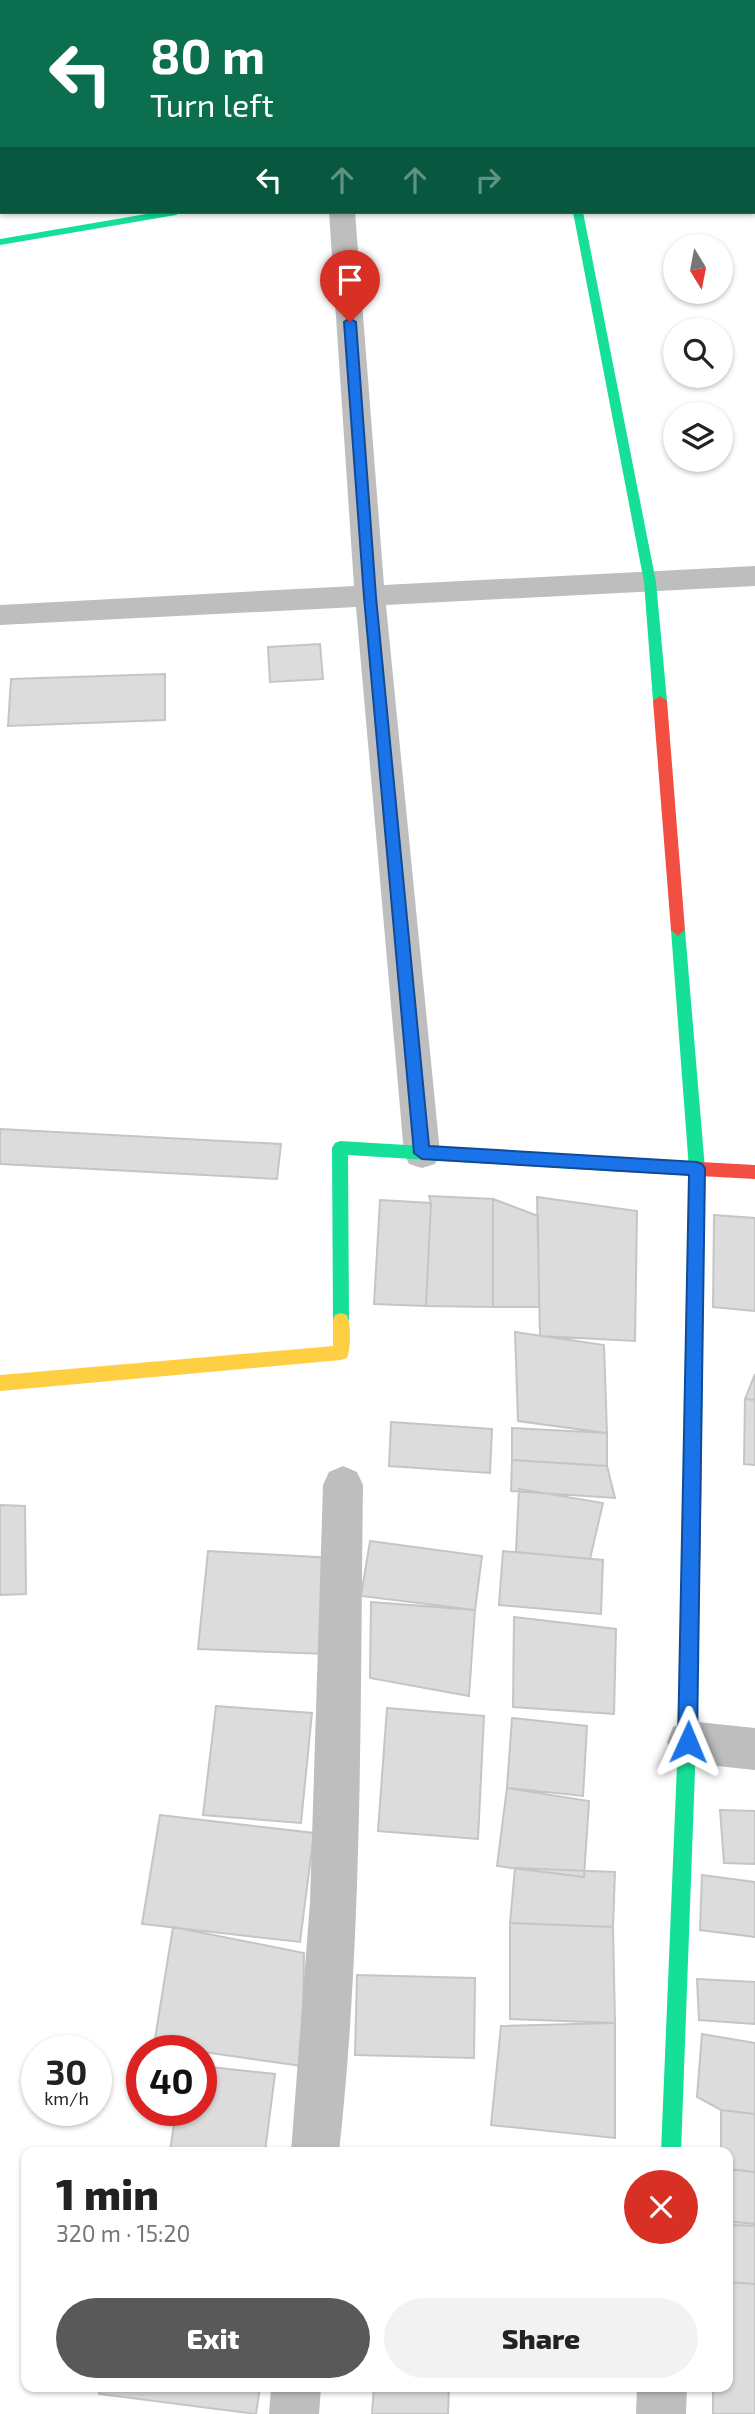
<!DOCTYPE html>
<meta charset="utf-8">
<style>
:root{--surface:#fff;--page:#f2f2f2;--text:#222;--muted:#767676;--accent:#595959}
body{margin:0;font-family:"Exo 2",sans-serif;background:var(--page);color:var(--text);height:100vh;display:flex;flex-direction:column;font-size:26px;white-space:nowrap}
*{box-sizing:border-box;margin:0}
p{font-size:23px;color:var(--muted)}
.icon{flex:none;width:38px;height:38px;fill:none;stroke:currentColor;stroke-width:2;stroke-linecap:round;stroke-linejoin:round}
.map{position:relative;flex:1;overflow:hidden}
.side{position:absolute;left:21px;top:2147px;width:712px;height:245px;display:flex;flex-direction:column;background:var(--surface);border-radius:14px;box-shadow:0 2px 5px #0004}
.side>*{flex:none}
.hud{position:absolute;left:0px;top:0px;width:756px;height:214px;box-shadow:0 2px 5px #0004;background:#0b6e4f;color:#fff;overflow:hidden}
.needle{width:46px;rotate:170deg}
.buttons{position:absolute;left:663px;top:234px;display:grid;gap:14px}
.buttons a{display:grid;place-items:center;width:70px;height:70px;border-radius:50%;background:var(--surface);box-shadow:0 2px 5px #0004;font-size:35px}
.speed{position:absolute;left:21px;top:2035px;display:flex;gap:14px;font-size:35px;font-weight:700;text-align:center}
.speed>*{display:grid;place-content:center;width:91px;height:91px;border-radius:50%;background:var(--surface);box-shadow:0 2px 5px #0004;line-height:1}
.speed small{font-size:18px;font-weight:400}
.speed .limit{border:10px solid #d22;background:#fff;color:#111}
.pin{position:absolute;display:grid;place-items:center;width:60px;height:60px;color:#fff;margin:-72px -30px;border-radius:50% 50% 50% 0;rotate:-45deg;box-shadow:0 0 7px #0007}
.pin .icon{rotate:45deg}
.me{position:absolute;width:77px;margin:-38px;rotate:1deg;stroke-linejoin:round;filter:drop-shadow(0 0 5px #0008)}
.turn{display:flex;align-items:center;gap:24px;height:147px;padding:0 35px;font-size:32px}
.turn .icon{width:91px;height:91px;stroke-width:2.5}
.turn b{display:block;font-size:49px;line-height:60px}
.lanes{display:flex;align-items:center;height:66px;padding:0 35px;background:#0003;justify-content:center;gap:35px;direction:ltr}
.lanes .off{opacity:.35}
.round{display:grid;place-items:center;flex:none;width:74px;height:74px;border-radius:37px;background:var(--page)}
.headline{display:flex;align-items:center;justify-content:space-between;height:119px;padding:0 35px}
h1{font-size:42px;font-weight:800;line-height:52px}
.primary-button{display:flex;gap:14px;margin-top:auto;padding:14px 35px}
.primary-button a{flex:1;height:80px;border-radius:42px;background:var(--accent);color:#fff;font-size:28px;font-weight:800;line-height:80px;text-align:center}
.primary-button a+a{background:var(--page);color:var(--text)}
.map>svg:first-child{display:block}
</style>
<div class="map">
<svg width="755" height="2414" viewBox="0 0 755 2414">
<rect width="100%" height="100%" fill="#fff"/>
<path fill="#dcdcdc" stroke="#c5c5c5" stroke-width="2" d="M320,644L323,679L270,682L268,647Z
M165,674V720L8,726L11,679Z
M0,1129L281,1144L277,1179L0,1164Z
M429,1196L493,1199V1307L426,1306L431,1203Z
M537,1197L637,1211L635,1341L540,1336Z
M493,1199L538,1216L539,1307H493Z
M380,1200L431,1203L426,1306L374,1304Z
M714,1215L755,1218V1311L713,1307Z
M515,1332L604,1345L607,1433L518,1421Z
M755,1374V1400L745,1399Z
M745,1399L755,1400V1465L744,1464Z
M391,1422L492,1429L490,1473L389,1466Z
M512,1428L607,1433V1466L512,1460Z
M512,1460L607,1466L615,1498L511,1491Z
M519,1489L603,1503L590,1559L516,1552Z
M0,1505L25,1506L26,1594L0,1595Z
M370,1541L482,1556L475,1610L361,1596Z
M208,1551L334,1558L326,1654L198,1649Z
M503,1551L603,1560L601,1614L499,1605Z
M371,1602L475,1610L469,1696L370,1678Z
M514,1617L616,1629L614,1714L513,1707Z
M216,1706L312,1713L301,1823L203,1815Z
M387,1708L484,1716L478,1839L378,1831Z
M512,1718L587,1726L583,1796L507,1788Z
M507,1788L589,1801L584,1877L497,1866Z
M720,1810L755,1811V1864L724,1863Z
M160,1815L314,1833L300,1942L142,1924Z
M515,1868L615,1872L613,1927L510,1923Z
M702,1875L755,1882V1937L700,1930Z
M510,1923L613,1927L615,2023L510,2019Z
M173,1927L304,1953L302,2066L154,2045Z
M357,1975L475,1978L474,2058L355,2055Z
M697,1979L755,1982V2024L699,2020Z
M615,2023V2138L491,2125L501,2026Z
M702,2034L755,2043V2114L721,2110L697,2097Z
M201,2066L275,2074L265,2152H170L176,2110H201Z
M721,2110L755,2114V2172L728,2169V2152H721Z
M728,2169L755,2172V2226L728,2225Z
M728,2221L755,2224V2284L728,2282Z
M728,2282L755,2284V2414H713V2387H728Z
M100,2387H260L256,2414L99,2394Z
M374,2387H449L448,2414H372Z"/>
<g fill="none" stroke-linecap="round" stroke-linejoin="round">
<path fill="#bebebe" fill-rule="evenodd" d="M305,0H327V2H305Z
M522,0H544L545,2H522Z
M329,212H355L384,585L755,566V586L386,605L440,1153L435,1164L422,1168L409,1164L404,1153L356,607L0,625V605L354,586Z
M343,1466L357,1472L363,1485C360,1705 363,1934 339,2152H291L310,1902L323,1485L329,1472Z
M688,1721L755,1728V1770L688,1763L673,1757L667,1742L673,1727Z
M271,2387H321L319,2414H269Z
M637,2387H687L686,2414H636Z"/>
<path fill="#16e098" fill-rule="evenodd" d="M754,156H755V162H754Z
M158,212H181L176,215L0,245V239Z
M573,212H583L656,582L667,701L660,706L653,701L644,582Z
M678,924L685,930L705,1169L701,1517L698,1523L692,1525L686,1523L683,1517L689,1169L671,930Z
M340,1141L608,1157L613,1159L616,1164L613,1169L608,1171L348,1155L349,1320L347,1325L341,1327L335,1325L333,1320L332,1148L335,1143Z
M688,1707L694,1710L697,1716L681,2152H661L679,1716L682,1710Z"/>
<path fill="#ffcf43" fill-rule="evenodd" d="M341,1313L347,1315C351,1326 351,1347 347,1358L341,1360L0,1391V1375L333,1346V1320L335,1315Z"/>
<path fill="#f24e42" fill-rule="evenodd" d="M660,696L667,701L685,930L678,936L671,930L653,701Z
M608,1157L755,1165V1179L608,1171L603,1169L600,1164L603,1159Z
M692,1509L698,1511L701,1517L697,1716L694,1722L688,1725L682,1722L679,1716L683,1517L686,1511Z"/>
</g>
<path fill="#1a73e8" stroke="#114b97" stroke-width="2" d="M350,318L356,322L376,597L429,1146L697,1162L702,1164L705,1168L697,1742L694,1749L688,1751L681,1749L678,1742L689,1175L422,1159L414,1153L364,597L344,322Z"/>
</svg>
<div class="buttons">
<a><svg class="needle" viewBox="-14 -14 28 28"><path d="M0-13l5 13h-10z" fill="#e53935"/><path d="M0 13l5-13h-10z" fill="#767676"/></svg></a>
<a><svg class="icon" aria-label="search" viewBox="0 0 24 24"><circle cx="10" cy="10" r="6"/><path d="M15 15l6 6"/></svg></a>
<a><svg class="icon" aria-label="layers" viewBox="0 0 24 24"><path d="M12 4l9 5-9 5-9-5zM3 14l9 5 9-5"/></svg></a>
</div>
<div class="speed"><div>30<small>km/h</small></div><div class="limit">40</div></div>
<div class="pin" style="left:350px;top:322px;background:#d93025"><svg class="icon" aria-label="arrive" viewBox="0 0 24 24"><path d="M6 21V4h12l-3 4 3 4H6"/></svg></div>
<svg class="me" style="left:688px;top:1742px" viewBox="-20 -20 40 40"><path d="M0-17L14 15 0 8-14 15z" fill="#1a73e8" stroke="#fff" stroke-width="4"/></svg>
<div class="hud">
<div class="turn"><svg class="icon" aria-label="left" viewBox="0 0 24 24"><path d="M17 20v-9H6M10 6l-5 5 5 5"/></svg><div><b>80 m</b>Turn left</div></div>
<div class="lanes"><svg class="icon" aria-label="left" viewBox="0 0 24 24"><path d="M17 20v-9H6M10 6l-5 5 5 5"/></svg><svg class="icon off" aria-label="ahead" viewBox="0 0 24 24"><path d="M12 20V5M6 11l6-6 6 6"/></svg><svg class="icon off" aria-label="ahead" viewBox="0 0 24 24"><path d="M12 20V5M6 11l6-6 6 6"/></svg><svg class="icon off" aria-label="right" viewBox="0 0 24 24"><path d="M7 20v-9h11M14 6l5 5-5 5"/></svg></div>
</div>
<section class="side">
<div class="headline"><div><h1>1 min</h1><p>320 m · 15:20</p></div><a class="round" style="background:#d93025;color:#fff"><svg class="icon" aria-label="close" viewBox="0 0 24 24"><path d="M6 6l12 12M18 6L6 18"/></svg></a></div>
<div class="primary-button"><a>Exit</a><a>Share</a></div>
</section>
</div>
